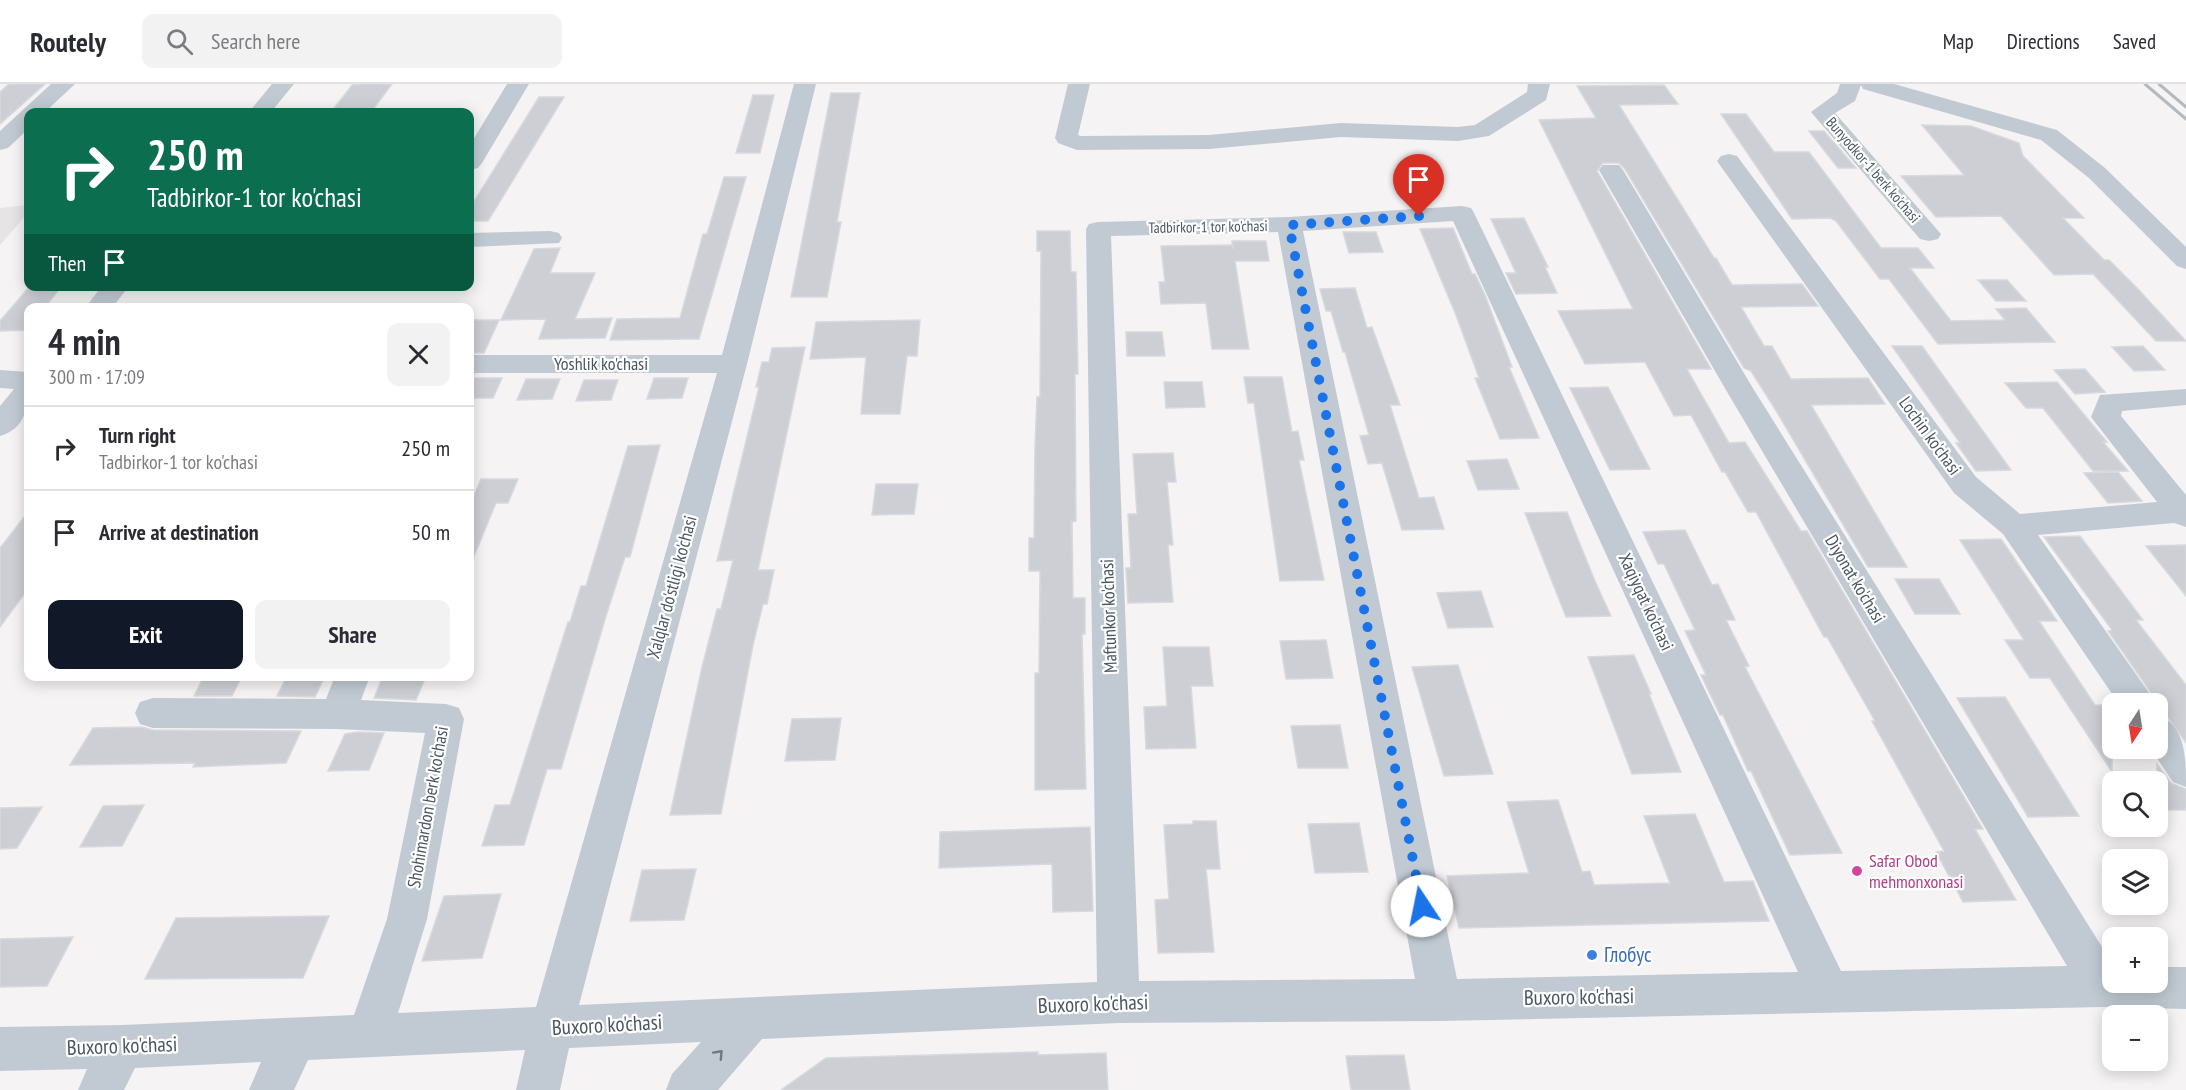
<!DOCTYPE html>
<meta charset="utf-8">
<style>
:root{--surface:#fff;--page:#f2f2f3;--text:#2b2b33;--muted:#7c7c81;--line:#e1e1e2;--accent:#111827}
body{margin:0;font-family:"PT Sans Narrow",sans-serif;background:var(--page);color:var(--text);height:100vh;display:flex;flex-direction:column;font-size:22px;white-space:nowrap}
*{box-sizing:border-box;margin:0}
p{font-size:20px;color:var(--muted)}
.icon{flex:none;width:33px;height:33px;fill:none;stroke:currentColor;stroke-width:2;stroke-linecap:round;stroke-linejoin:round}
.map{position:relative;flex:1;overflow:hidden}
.details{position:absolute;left:24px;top:219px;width:450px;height:378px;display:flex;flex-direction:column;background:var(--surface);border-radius:12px;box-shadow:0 3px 15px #0003}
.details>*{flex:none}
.top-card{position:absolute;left:24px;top:24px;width:450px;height:183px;border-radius:12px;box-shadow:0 3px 15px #0003;background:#0b6e4f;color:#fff;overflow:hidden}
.needle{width:39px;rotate:192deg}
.fabs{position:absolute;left:2102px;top:609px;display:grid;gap:12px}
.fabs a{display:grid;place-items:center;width:66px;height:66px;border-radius:12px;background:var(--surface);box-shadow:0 3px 15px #0003;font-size:30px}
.pin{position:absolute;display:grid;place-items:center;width:51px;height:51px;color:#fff;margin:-62px -26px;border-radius:50% 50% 50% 0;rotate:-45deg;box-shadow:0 0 6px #0007}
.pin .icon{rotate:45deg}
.me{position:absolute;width:66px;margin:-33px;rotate:349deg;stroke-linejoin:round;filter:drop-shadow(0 0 4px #0008)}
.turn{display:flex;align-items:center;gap:21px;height:126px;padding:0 24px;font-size:27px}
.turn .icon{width:78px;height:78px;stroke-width:2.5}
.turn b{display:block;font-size:42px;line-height:51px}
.then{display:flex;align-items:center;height:57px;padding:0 24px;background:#0003;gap:12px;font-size:22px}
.round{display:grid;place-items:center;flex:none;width:63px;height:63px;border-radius:12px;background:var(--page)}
.headline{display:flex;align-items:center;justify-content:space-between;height:102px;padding:0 24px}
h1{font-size:36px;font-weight:800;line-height:45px}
.action{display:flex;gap:12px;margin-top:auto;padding:12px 24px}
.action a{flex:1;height:69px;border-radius:12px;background:var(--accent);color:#fff;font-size:24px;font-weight:800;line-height:69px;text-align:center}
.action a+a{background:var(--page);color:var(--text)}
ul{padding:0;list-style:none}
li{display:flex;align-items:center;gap:18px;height:84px;padding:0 24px;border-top:2px solid var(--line)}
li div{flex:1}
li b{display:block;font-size:22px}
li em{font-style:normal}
header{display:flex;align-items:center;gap:36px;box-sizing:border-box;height:84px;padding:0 30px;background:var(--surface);border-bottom:2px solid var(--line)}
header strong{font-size:28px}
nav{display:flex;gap:33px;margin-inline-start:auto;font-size:21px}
.search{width:420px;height:54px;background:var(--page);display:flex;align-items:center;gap:15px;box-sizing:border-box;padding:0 21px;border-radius:12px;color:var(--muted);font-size:22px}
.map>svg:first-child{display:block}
</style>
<header>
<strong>Routely</strong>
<div class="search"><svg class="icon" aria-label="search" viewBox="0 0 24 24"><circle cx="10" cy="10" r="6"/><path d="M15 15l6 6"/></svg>Search here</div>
<nav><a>Map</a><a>Directions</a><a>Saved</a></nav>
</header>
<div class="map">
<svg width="2186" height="1006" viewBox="0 0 2186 1006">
<rect width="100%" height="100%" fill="#f5f3f3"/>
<path fill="#e6e4e5" d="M28,121V129L0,161V124Z"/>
<path fill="#cdcfd5" stroke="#d7d9de" stroke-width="1.5" d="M9,0H45L0,40V8Z
M353,0H392L371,28H331Z
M1664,1L1678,20L1619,21L1714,174H1716L1732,201L1802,200L1818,222L1741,223L1764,262H1772L1791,295L1868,294L1885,320L1811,321L1907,483H1868L1775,325L1751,287L1744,284L1625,85L1619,79H1603L1597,87L1711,285H1687L1729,359L1745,358L1801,447H1807L1983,745H1975L2016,816L1963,818L1936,768L1944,767L1872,637H1875L1827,553H1824L1756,428H1748L1725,388H1722L1691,331L1674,332L1645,278L1585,280L1558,227L1633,225L1539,36L1596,34L1577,2Z
M831,9H860L837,138H841L831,191L827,213H791Z
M753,11H774L760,69H736Z
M539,13H564L488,137H470V124Z
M1721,30H1746L1774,68H1809L1881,164H1918L1934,184H1910L1951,237L2005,236L1996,225L2026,224L2055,258L1938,260L1889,195H1880L1836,137L1830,134L1792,135Z
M1922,41L1971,42L2019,59L2023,72L2084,134H2063L2104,176H2109L2138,205L2186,257H2156L2093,190L2054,191L2001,132L1936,133L1901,92L1964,91Z
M1809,47H1824L1856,84H1838Z
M724,93H746L699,255L610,256L617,235L680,234L703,150H707Z
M1524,134L1548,183H1545L1557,209L1516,210L1506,189H1516L1491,135Z
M1453,144L1472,190H1475L1485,211L1512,283H1509L1539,354L1500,355L1475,294H1479L1456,231L1420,145Z
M1037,147H1070L1071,188H1076L1078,290H1075L1076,437L1072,438L1073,514H1085V550H1082L1086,705L1035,706V589H1039L1040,487H1029V454H1034L1035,363L1037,313H1040L1041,167H1037Z
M1343,148H1376L1383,168L1349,169Z
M1232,157H1266L1269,177H1235L1249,265H1212L1206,219L1161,220L1159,198H1165L1161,162L1233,161V165Z
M560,164L550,189H595L575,235L612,234L605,254L539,255L546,235L501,236L534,165Z
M1978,196H2007L2026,217H1996Z
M30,202H62L44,224H28V246L0,247V237Z
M1355,204L1367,244L1372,243L1400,321H1390L1419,414L1434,413L1444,445L1402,446L1382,379L1368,380L1360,352L1369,351L1345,268H1343L1331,227H1326L1320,205Z
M470,236H499L484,269H470Z
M920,236L917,272H907L900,330H861L866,273L810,275L816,238Z
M1126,248H1162L1165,272H1127Z
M1892,262H1922L2011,386L1976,387L1956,359H1960Z
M2143,262L2165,286L2134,287L2112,263Z
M805,263L758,486H774L767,520H763L753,561L721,730L670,731L702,583L717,525H721L733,476L717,477L759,303H756L762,278H769L772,264Z
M2085,285L2105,308L2075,310L2054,286Z
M470,291H474L472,294H502L493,314H470Z
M1244,293H1282L1292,348L1298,347L1304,376H1299L1324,496L1280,497L1254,319H1248Z
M654,294H688L682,314L647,315Z
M526,295H560L552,315L517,316Z
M584,296H618L611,316L576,317Z
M1164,298H1202L1205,323L1166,324Z
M2057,298L2107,358H2103L2128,387H2093L2043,324H2026L2005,299Z
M1608,303L1635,356L1650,385L1610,386L1570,304Z
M660,361L630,473H625L606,532L561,685H547L524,761L482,762L495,721H510L568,538H570L581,502H586L628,362Z
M1173,369L1176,398H1167L1173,461H1168L1173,518L1128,519L1126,484H1131L1128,430H1137L1133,370Z
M1507,375L1519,405L1478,406L1467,377Z
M2118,388L2142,417L2108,419L2084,389Z
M481,395H518L508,419H496L470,482V421Z
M876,400H918L914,430L872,431Z
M28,428V505L0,543V464Z
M1567,428L1595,497L1611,532L1566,533L1525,429Z
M1685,446L1712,501L1718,500L1735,536H1726L1749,582L1745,583L1842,769L1790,771L1751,687H1748L1723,631H1720L1701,591H1706L1685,547L1695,546L1664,480H1658L1643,448Z
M2080,452L2143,536H2136L2186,601V659L2108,547L2112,546L2044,453Z
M2001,455L2057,537H2039L2095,621H2112V688L2050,594H2030L2005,556H2024L1960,456Z
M2186,461V512L2146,462Z
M1895,495H1939L1960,530H1915Z
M1481,507L1493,543L1448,544L1437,509Z
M1326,556L1333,594L1286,595L1280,557Z
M1163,563H1209L1213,602H1191L1196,664L1146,665L1144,623L1167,622Z
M1634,571L1651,610H1649L1681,688L1632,690L1588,573Z
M1458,581L1479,647L1493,690L1444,692L1412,583Z
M204,592H242L232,612H194Z
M287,592H325L315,613L277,612Z
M383,592H426L416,616L374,614Z
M2005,613L2051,687L2079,732L2028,733L1957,614Z
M841,634L835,676L785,677L792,635Z
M1340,641L1348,684H1298L1291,642Z
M141,643L153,646L301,647L286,679L193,683L195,679L70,681L93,644Z
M358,648L384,649L369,686L328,687L345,650Z
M2157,680L2171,699L2186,705V726H2157Z
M1558,716L1582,788L1590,787L1594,801L1670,799L1644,732L1695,730L1724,798L1753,797L1769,837L1459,844L1447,792L1529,789L1507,718Z
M144,721L122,762L80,763L103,722Z
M42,723L17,764L0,765V724Z
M1193,737H1216L1220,785H1206L1214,868L1158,869L1155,816L1169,815L1164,741L1193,740Z
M1359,739L1368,788L1315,789L1308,740Z
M1090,743L1093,827L1053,828L1052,780L939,784L940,748Z
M696,785L684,836L630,837L642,786Z
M501,810L482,874L422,877L444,812Z
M329,832L303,894L145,895L176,834Z
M73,853L47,902L0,903V855Z
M1038,968V971L1106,969L1108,1006H781L826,974Z
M1404,971L1410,1006H1351L1346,972Z"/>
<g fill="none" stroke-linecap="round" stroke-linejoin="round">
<path fill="#c1cad2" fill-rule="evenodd" d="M51,0H75L45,28H28V45L8,64L0,66V47Z
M272,0H294L271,28H249Z
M507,0H529L482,79L478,84L470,86V61Z
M794,0H816L747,280L579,921L1097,898L1086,145L1089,140L1098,138L1289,133L1462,122L1471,124L1474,129L1841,887L2067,882L1726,306L1599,86L1603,81H1619L1623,86L1754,306L2112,879V898H2157V883H2186V925L2102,923L1440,937L1119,939L762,955L718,1006H666L672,990L701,958L569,964L560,1006H516L525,966L308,976L294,1006H249L261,978L135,984L124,1006H78L87,985L0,987V943L122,941L354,931L387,835L425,649L337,645L153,644L140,640L135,629L140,618L153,614L326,615L335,592H370L361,616L446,620L459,624L464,635L427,835L398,929L536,923L717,289H470V271H722ZM1453,137L1798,888L1457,895L1303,147ZM1278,148L1415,895L1139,897L1111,152Z
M1068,0H1090L1078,51L1081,52L1209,51L1341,39L1458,43L1475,41L1527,8L1528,0H1550L1546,16L1489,52L1458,57L1341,53L1209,65L1077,66L1058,59L1055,54Z
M1840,0H1894L2057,46L2105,84L2186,163V185L2177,182L2089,94L2041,56L1863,5L1861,1L1855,17L1835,29L1941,150L1938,155L1929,157L1920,155L1811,28L1837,9Z
M1729,70L1737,72L1976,393L2020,430L2157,418L2091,333L2100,311L2186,305V321L2122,327L2121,332L2186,411V443L2174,439L2038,451L2157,620H2119L2003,450L1954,409L1717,77L1721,72Z
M550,147L559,149L562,154L559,159L470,163V149Z
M102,202H129L112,224H85Z
M0,286L28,288C28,314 31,343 0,352V322L14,305L0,304Z
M2157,630C2186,642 2186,673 2186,703L2173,698L2150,664H2157Z"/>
<path stroke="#b5b8bd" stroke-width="3" d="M2145,0L2186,35
M2159,0L2186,23"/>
</g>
<defs><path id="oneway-chevron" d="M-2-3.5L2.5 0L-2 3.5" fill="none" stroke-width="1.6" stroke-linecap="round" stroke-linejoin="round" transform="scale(1.5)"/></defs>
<use stroke="#6e7983" href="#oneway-chevron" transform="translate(719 970) rotate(-47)"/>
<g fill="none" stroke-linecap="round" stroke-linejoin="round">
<path stroke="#1a73e8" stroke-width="10" stroke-dasharray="0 18" d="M1419,132L1289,141L1422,822"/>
</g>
<circle fill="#d1479c" stroke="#fff" stroke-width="2" cx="1857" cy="787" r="6"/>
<circle fill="#3f7fe0" stroke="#fff" stroke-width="2" cx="1592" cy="871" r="6"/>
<g text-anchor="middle" stroke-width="4.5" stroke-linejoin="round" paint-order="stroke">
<g font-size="15" fill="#4a5661" stroke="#fff">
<text transform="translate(1873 86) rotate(49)" y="5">Bunyodkor-1 berk ko'chasi</text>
<text transform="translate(1208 143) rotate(-1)" y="5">Tadbirkor-1 tor ko'chasi</text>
</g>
<g font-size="18" fill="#4a5661" stroke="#fff">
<text x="601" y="286">Yoshlik ko'chasi</text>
<text transform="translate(1930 352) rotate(54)" y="6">Lochin ko'chasi</text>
<text transform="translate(1855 495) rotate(59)" y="6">Diyonat ko'chasi</text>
<text transform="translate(672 503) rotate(-75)" y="6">Xalqlar do'stligi ko'chasi</text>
<text transform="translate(1646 518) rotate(65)" y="6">Xaqiyqat ko'chasi</text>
<text transform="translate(1109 532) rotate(-92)" y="6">Maftunkor ko'chasi</text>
<text transform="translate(428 723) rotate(-80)" y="6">Shohimardon berk ko'chasi</text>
</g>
<g font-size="18" fill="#b23c85" stroke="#fff" text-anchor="start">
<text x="1869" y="783">Safar Obod<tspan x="1869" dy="21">mehmonxonasi</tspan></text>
</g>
<g font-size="21" fill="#366cbe" stroke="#fff" text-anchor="start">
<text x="1604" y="878">Глобус</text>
</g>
<g font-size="21" fill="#4a5661" stroke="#fff">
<text transform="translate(1579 913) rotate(-1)" y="7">Buxoro ko'chasi</text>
<text transform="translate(1093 920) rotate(-2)" y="7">Buxoro ko'chasi</text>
<text transform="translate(607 941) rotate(-3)" y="7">Buxoro ko'chasi</text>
<text transform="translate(122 962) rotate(-2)" y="7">Buxoro ko'chasi</text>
</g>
</g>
</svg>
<div class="fabs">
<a><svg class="needle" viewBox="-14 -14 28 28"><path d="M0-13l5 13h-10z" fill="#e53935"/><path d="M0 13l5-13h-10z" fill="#7c7c81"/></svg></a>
<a><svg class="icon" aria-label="search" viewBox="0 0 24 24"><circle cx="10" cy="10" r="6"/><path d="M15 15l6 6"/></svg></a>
<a><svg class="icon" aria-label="layers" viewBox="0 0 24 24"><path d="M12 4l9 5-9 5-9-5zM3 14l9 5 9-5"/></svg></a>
<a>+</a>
<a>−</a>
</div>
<div class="pin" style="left:1419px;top:132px;background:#d93025"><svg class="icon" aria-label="arrive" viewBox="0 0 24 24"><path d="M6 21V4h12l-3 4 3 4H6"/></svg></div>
<svg class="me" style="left:1422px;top:822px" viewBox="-20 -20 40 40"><circle r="19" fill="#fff"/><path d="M0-13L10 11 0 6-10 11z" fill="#1a73e8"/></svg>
<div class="top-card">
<div class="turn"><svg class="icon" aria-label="right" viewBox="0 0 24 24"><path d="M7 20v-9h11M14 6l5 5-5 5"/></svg><div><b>250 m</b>Tadbirkor-1 tor ko'chasi</div></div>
<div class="then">Then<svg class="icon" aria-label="arrive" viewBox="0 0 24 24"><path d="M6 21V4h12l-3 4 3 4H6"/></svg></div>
</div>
<section class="details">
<div class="headline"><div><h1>4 min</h1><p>300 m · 17:09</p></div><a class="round"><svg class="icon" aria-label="close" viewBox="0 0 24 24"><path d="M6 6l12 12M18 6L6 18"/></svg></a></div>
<ul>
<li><svg class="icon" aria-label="right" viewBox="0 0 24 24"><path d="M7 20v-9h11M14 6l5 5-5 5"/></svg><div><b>Turn right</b><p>Tadbirkor-1 tor ko'chasi</p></div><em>250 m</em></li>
<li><svg class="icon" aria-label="arrive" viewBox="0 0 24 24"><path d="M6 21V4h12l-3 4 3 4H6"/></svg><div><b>Arrive at destination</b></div><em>50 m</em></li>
</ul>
<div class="action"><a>Exit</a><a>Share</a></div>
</section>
</div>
